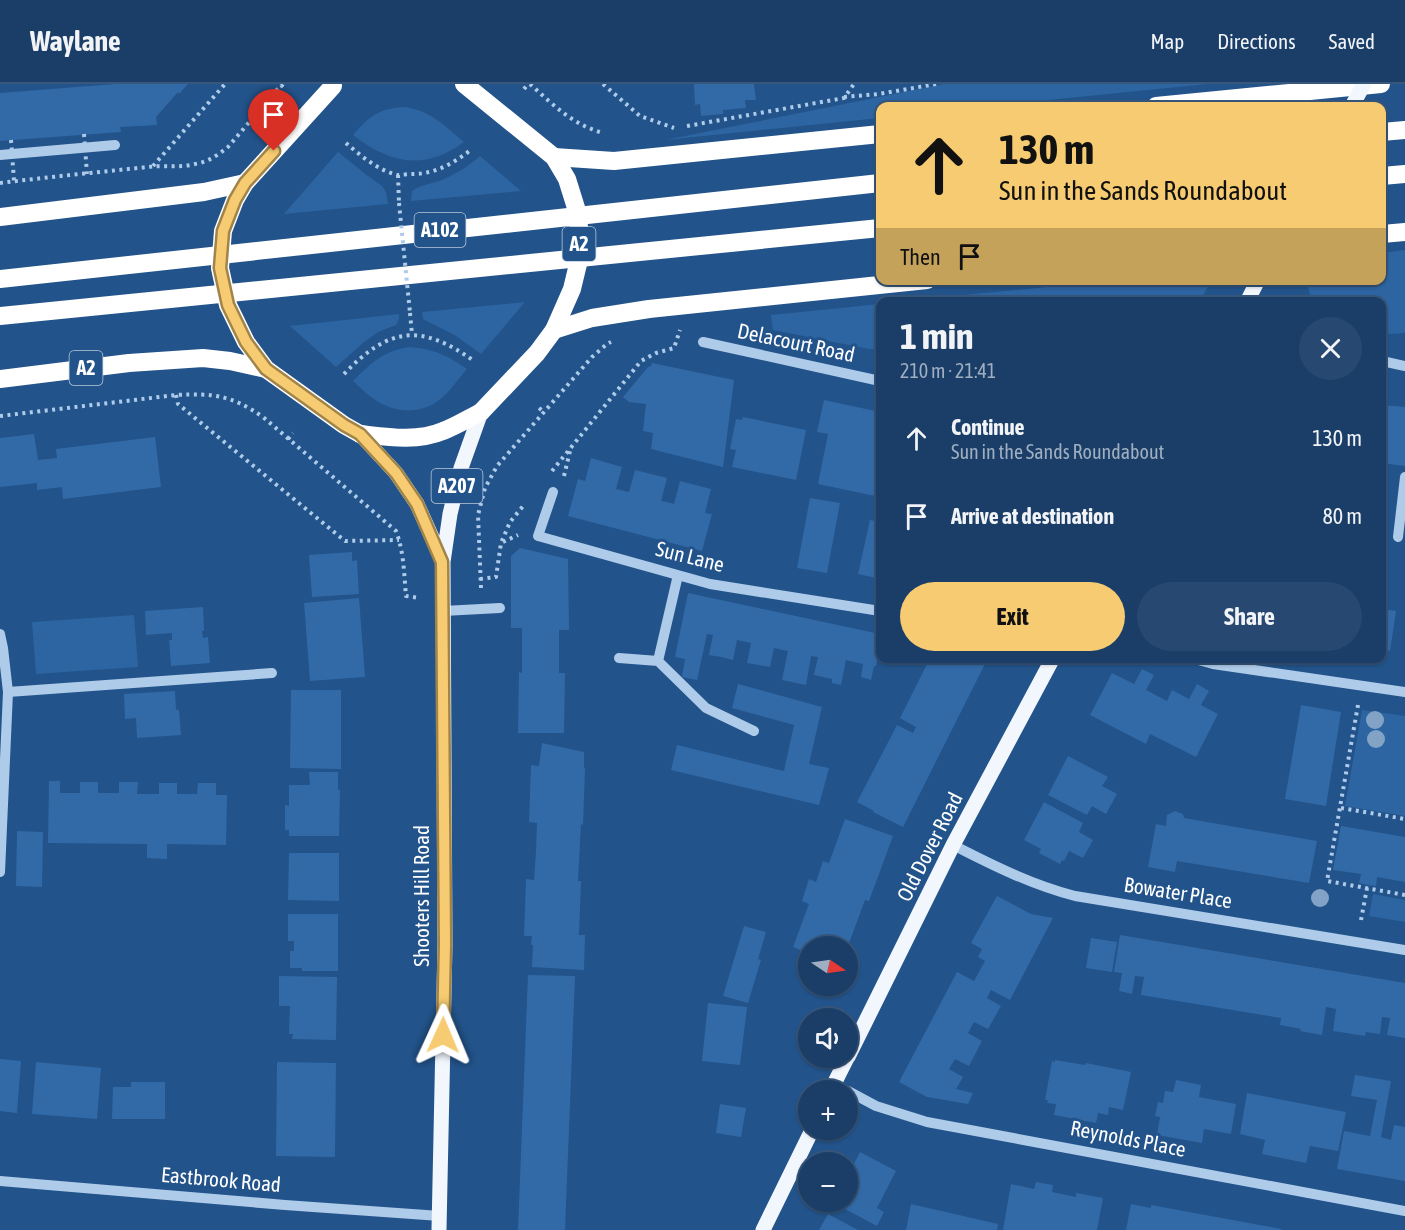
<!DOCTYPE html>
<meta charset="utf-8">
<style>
:root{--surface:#1a3e68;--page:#274971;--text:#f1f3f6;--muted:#9faec0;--line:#38577c;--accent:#f6cb71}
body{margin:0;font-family:"Asap Condensed",sans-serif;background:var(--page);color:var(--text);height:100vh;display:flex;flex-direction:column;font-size:22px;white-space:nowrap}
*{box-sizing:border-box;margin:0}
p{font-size:20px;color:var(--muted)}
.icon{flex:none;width:33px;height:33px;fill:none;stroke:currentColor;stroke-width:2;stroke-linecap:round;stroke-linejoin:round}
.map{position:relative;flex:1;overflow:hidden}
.panel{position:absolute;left:876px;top:213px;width:510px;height:366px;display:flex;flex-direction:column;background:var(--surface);border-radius:12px;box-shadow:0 2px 4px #0004,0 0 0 2px var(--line)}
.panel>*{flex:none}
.hud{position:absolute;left:876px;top:18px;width:510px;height:183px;border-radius:12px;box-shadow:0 2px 4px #0004,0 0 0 2px var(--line);background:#f6cb71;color:#111;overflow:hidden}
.needle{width:39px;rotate:103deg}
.tools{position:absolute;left:798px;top:852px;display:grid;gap:12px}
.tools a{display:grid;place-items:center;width:60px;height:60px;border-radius:50%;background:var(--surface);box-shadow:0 2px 4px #0004,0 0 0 2px var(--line);font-size:30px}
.pin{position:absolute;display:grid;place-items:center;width:51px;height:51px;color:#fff;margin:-62px -26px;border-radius:50% 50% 50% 0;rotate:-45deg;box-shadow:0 0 6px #0007}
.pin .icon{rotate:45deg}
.me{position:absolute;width:66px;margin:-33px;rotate:1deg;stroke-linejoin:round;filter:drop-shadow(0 0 4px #0008)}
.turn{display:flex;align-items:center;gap:21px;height:126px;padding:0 24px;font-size:27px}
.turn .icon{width:78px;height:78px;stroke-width:2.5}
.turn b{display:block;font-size:42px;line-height:51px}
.then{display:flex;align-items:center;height:57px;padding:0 24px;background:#0003;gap:12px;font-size:22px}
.round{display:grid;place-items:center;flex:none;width:63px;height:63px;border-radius:32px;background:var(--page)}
.head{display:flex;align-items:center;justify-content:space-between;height:102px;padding:0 24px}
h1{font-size:36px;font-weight:700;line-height:45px}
.cta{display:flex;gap:12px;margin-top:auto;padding:12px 24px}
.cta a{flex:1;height:69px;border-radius:36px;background:var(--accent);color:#111;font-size:24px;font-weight:700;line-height:69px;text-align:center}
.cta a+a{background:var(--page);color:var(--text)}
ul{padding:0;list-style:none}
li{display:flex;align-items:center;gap:18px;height:78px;padding:0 24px}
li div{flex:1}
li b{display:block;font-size:22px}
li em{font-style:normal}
header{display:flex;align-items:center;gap:36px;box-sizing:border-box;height:84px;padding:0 30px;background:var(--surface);border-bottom:2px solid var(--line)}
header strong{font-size:28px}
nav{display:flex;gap:33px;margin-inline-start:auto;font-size:21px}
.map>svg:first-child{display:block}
</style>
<header>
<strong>Waylane</strong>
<nav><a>Map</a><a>Directions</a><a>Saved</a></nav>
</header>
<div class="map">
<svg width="1405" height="1146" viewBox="0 0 1405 1146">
<rect width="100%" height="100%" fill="#22538a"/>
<path fill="#2c65a2" d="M944,0H1208L988,22H880V34L665,56Z
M405,23C431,27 444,41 464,58C425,87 390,80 353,51C369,32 380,24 405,23Z
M338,68L368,92L382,102L386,108L388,120L284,130Z
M480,72L521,107L411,117L412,107C421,101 429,100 439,97C455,91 467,83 480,72Z
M1405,166V249L1389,250L1382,247V218L1312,217L1306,197L1382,196V169Z
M1110,197H1211L1200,217H902Z
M525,218L481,270L456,252L423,235L422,228Z
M880,220V265H869L773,246L771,231Z
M399,230V235L396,241L378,248L363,259L336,283L290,242Z
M409,263C434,265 447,271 467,285C458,295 450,308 439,316C421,331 393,329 374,315C366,310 360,303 353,297C372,278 382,268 409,263Z
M134,531L138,583L36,590L32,538Z
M1362,626L1405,632V732L1345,722Z
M1373,810L1405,816V838L1369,832Z"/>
<path fill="#326aa7" d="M115,0H188L179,10L178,8L156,33L157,41L120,43L121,48L0,57V9Z
M694,0H754L756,16H745L746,24L723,26V30L701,32L700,20L695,21Z
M652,279L734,296L723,383L651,365L653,349L643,347L646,320L629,318L623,313L648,283L651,282Z
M824,316L880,328V413L818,400L828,350L817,348Z
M1382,321L1405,323V382L1382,379Z
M743,333L806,346L796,396L732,383L736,366L730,365L736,335L742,336Z
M34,350L38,376L57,374L56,365L155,353L161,403L63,415L62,403L37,406V399L0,403V354Z
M591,374L622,383L616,405L629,408L635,386L667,394L661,417L667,418L674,420L680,397L711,405L705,429L712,430L702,467L568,432L578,395L585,397Z
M810,414L840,419L827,489L797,484Z
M870,436L880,438V475L876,494L858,490Z
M520,464L568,475L569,546H559V589H565L564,649H518L519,588L522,589V544H511V472Z
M352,468V477L357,476L359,510L312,513L309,471Z
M688,509L880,550V560L876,582H874L871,596L861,593L863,580L846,576L841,601L832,599V595L814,591L818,573L811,572L806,601L782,596L788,567L774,564L770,583L747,579L751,559L737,556L733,576L721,573L709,571L713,551L707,550L697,596L682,593L685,575L675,573Z
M359,514L365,593L310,597L304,519Z
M203,523L204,547H202L203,554L208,553L210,579L171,582L169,556H172V549L146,551L145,527Z
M1382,525L1396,527L1390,567L1382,566Z
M930,574H988L903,743L873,728L874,727L857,718L897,641L913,649L916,643L900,634Z
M1142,585L1154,591L1146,606L1167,617L1172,606L1189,615L1197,600L1209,607L1201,621L1218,630L1196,673L1150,650L1146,660L1090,631L1112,589L1134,600Z
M738,600L822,623L809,680L829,684L819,721L671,686L677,661L784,687L794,641L732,624Z
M291,606H341V685L290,684Z
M175,607L176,626H179L181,651L137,654L136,634L125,635L124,610Z
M1301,621L1341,628L1326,722L1285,715Z
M542,659L584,668V684H585L583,741L581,740L578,797H581L579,851H585L584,886L532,883L533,861H531L532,852H524L526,795L534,796L536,767L537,739L529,738L531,681L539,682Z
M1068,672L1108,693L1102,702L1117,710L1106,730L1092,722L1087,731L1048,711Z
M309,688H338V706H340L339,752H289V746H285V721L289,722V701H310Z
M49,697H60V709H80V698H98V709H119V698H138L137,710H159V699H177V710H197L198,699H216V711H227L226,761L167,760V775L147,774V760L48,759Z
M1044,718L1083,739L1079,748L1093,756L1083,774L1069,767L1064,777L1062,776L1060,780L1039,769L1041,765L1024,756Z
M1175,727L1183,730L1184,734L1317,757L1309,799L1177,777L1175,788L1148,783L1156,740L1166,742L1167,731Z
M845,735L893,752L869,817L865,816L848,862H808V869L793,863L809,820L802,817L809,795L816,798L823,777L829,779Z
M1341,742L1405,753V798L1377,793L1376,802L1368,801L1359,799L1361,790L1333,786Z
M17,747L43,748L42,803L16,802Z
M289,769H339V817L288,816Z
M997,812L1031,830L1053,834L1010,916L991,906L987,914L1001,922L988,945L974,938L968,949L982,957L969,982L955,975L949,985L963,993L956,1005L973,1009L968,1020L927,1013L899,998L957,888L974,897L985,877L978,873L982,865L971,859Z
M288,830H338V887H302V884H290V867H294V857H288Z
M744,842L766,848L758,875L761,876L748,919L723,912Z
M1120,851L1405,899V954L1387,951L1390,934L1382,933L1380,950L1366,948L1365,952L1333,947L1336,925L1326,923L1322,951L1300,947L1301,945L1280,941L1281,934L1141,911L1144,893L1135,892L1132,910L1119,907L1122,889L1114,888Z
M1091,854L1117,858L1112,888L1086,884Z
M528,891L575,892L565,1146H518Z
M279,892L337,893L336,956L292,955L293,950H289L290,922H279Z
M708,919L747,923L740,981L702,977Z
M0,975L21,977L17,1029L0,1027Z
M1055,976L1085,981L1086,979L1131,988L1123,1026L1109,1023L1108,1031L1098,1029L1096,1039L1054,1031L1056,1020L1047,1019L1048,1016H1045L1052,977L1055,978Z
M36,978L101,984L97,1035L32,1030Z
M277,978L336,979L335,1073L276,1072Z
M1355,991L1391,997L1381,1053L1391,1056L1394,1041L1405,1043V1097L1337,1085L1344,1047L1370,1052L1377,1016L1351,1012Z
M1176,996L1201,1001L1199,1013L1236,1020L1231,1050L1204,1045L1202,1059L1157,1051L1160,1033L1155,1032L1158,1018L1163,1019L1165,1007L1173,1008Z
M131,998H165V1035H112L113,1003H131Z
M1247,1009L1346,1028L1338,1067L1310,1062L1306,1079L1262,1070L1265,1056L1240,1050Z
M720,1020L746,1024L741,1053L716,1049Z
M860,1068L896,1087L877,1124L884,1128L877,1142L832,1118H848V1091Z
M1036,1098L1053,1101L1052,1108L1076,1113V1109L1103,1114L1097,1146H1003L1011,1100L1034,1105Z
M911,1120L998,1140L997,1146H906Z
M1131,1120L1151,1124V1121L1281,1145V1146H1126Z
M828,1130L858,1146H819Z"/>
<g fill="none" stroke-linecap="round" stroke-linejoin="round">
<path stroke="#aecbea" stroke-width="4" stroke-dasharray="3 4.5" stroke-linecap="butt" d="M530,0C551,19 572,40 600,48
M603,0L640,32L674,44
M281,1L286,6
M524,5L528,0
M844,13L879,10L936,0
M687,42L844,14L854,0
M346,59C361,72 379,87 398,91C402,91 408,90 412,90C436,90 454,79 472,65
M153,82L225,0
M398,91L399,119
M0,99C49,93 99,88 148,83C164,81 180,84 195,80C208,78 218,71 228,63L282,0
M410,229L412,250
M344,290C389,243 421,239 474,277
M176,311L178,320L345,457L399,456
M539,324L544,328
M0,332L176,311C213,309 231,311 263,333L396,447C404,468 404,490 406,512L419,514
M288,355L293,349
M552,387L641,277L656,269L674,264L680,246
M564,392L570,367
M503,458L518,451
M480,495L496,493L501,459L510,438L524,421
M481,504L478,431L485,404L497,382L592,273L607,260L611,258
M1358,621L1327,797L1405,811
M1341,724L1405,735
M1361,836L1367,804"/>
<path stroke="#aecbea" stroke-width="10" d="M0,71L115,61
M703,258L880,297
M1382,277L1405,282
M553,408L538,452L710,500L880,527
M1398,453L1405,393
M443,527L500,524
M0,550L3,564L8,608L0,788
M619,574L658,577L678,491
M1191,574L1213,580L1405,608
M658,577L706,624L754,647
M8,608L272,589
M953,761C992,781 1032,801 1075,812L1405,866
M848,1007L876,1022L927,1038L1405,1127
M0,1097L285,1121L440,1132"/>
<path stroke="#f2f7fe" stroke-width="15" d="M1247,218L1258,196
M360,350L396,389L417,420L443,478
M848,973L953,761L1053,574
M831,1006L847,974
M439,1146L445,860L443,478L450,430L461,384L481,328
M763,1146L812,1046"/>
<path stroke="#fff" stroke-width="18" d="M1156,22L1381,0
M1382,48L1405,46
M554,73L614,77L880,50
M1382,92L1405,90
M0,133L204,108L245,99
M1382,150L1405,148
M0,195L880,99
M0,232L880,144
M554,246L592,234L649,225L927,196
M0,295L129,279L203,274L230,277L266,285
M360,350C387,353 417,358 443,347C456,342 469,334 481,328"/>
<path stroke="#aecbea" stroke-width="4" stroke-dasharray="3 4.5" stroke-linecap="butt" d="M84,50L87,90
M11,56L14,97
M399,119L410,229"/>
<path stroke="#f2f7fe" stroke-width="15" d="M1352,22L1364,0"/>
<path stroke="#fff" stroke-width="18" d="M464,0L554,73L567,95L577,127L579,143V176L572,205L554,246L537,269L481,328
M333,2L245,99L235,116L223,147L220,184L228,221L246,258L266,285L344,341L360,350"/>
</g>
<g fill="#83a3c6">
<circle cx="1375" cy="636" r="9"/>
<circle cx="1376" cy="655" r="9"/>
<circle cx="1320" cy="814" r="9"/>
</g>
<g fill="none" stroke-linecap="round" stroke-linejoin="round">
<g stroke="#a08449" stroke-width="15">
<path id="route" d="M274,67L245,99L235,116L223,147L220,184L228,221L246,258L266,285L344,341L360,350L396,389L417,420L442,478L445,860L443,951"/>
</g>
<use href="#route" stroke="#f6cb71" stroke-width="10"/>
</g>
<g text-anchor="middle" stroke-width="6" stroke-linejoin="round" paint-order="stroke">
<g fill="#22538a" stroke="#bdcbdc" stroke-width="1.5">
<rect x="414.5" y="129" width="51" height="34" rx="4.5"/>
<rect x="562.5" y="143" width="33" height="34" rx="4.5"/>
<rect x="69.5" y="267" width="33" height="34" rx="4.5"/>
<rect x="431.5" y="385" width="51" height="34" rx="4.5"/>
</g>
<g font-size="20" font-weight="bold" fill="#fff">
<text x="440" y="153">A102</text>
<text x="579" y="167">A2</text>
<text x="86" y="291">A2</text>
<text x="457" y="409">A207</text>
</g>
<g font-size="21" fill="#fff" stroke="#22538a">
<text transform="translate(796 259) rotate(12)" y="7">Delacourt Road</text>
<text transform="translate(690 473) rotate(14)" y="7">Sun Lane</text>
<text transform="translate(930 763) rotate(-63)" y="7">Old Dover Road</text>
<text transform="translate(1178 809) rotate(9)" y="7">Bowater Place</text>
<text transform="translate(422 812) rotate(-90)" y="7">Shooters Hill Road</text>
<text transform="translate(1128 1055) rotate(11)" y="7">Reynolds Place</text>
<text transform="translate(221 1096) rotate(5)" y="7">Eastbrook Road</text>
</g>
</g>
</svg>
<div class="tools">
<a><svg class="needle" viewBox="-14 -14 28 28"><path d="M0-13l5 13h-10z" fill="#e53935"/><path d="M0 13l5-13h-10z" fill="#9faec0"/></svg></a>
<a><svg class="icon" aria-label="sound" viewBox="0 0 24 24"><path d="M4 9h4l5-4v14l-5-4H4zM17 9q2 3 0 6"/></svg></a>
<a>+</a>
<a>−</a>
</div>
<div class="pin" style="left:274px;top:67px;background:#d93025"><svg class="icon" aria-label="arrive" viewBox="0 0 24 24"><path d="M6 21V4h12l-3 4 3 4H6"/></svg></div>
<svg class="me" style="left:443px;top:951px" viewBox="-20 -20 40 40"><path d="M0-17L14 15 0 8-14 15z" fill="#f6cb71" stroke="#fff" stroke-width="4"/></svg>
<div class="hud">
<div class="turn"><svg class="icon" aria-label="ahead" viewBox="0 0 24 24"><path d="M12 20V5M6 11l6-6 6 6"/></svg><div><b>130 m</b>Sun in the Sands Roundabout</div></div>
<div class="then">Then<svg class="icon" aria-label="arrive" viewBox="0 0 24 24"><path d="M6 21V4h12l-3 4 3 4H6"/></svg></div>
</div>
<section class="panel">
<div class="head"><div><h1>1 min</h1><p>210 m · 21:41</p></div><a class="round"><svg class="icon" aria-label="close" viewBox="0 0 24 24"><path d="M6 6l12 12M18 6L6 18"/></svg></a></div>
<ul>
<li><svg class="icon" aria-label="ahead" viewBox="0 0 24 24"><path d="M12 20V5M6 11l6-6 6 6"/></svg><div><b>Continue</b><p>Sun in the Sands Roundabout</p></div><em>130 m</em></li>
<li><svg class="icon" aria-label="arrive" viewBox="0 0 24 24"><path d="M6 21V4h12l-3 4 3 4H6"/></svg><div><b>Arrive at destination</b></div><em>80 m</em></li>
</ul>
<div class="cta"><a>Exit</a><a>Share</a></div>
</section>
</div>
